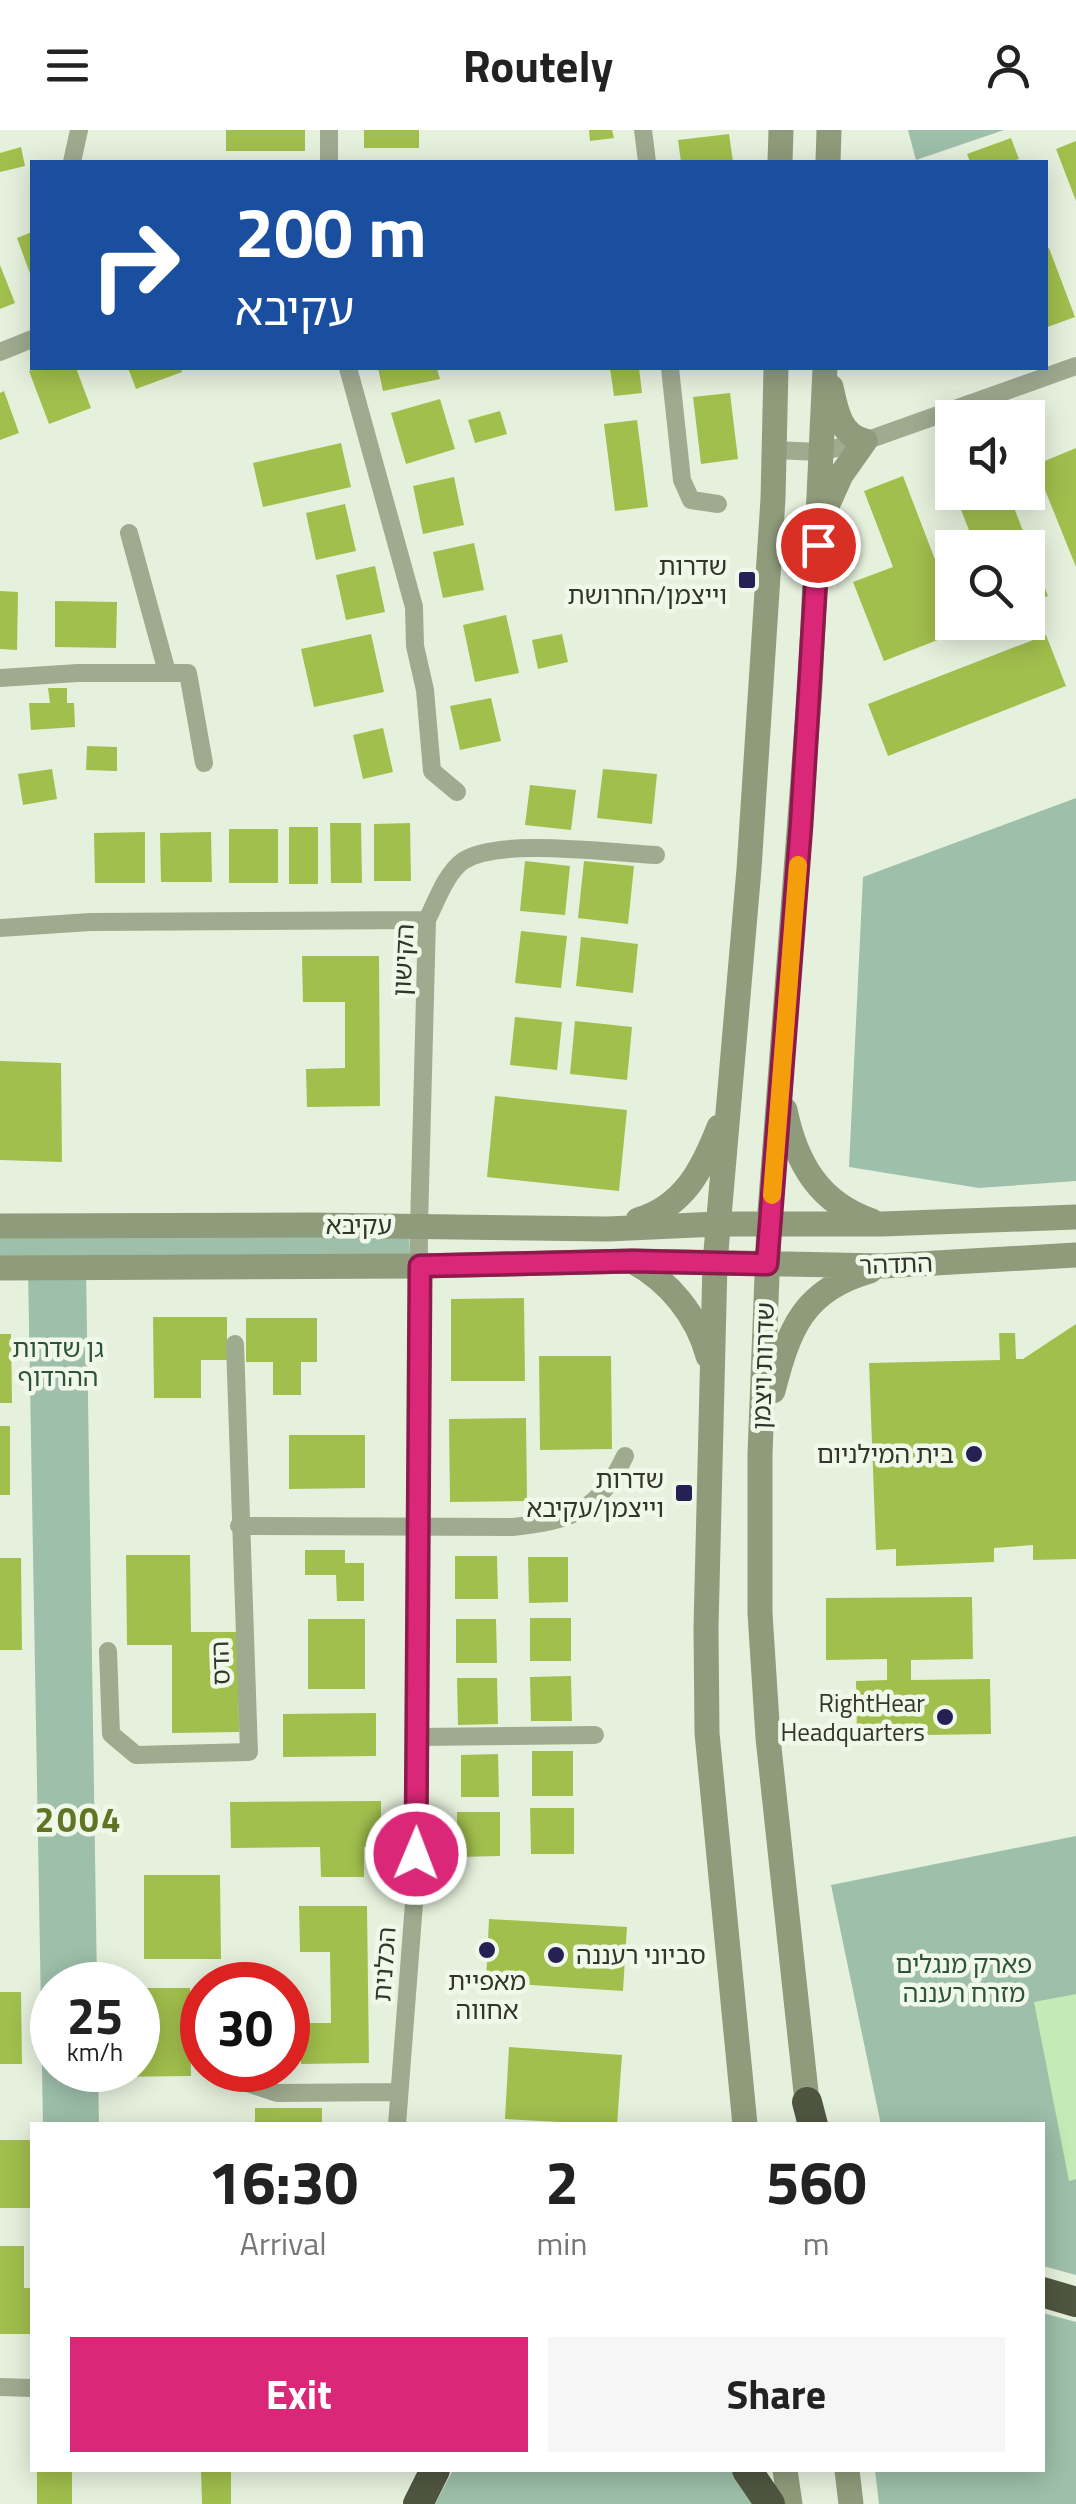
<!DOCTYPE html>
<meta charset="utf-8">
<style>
:root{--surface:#fff;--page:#f6f6f6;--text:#222;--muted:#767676;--accent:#db2777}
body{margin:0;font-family:"Titillium Web","Noto Sans Hebrew",sans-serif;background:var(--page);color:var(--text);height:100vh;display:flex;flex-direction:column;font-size:38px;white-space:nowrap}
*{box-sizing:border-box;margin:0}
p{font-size:32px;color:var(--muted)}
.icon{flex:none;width:55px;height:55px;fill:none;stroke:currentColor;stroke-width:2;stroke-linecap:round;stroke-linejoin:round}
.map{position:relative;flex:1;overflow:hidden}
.sheet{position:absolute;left:30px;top:1992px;width:1015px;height:350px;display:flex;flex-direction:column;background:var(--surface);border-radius:0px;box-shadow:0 5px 25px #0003}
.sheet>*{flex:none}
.guide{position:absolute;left:30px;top:30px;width:1018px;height:210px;border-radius:0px;box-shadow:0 5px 25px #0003;background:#1a4fa0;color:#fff;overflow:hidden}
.tools{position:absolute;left:935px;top:270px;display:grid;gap:20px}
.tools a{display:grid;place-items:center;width:110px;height:110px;border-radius:0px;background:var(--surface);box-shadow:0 5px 25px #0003;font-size:50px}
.speed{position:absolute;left:30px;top:1832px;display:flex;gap:20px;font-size:50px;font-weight:700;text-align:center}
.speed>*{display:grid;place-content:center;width:130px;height:130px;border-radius:50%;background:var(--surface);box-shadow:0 5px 25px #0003;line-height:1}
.speed small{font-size:25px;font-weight:400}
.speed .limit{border:15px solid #d22;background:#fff;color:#111}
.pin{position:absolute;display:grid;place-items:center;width:85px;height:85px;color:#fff;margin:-42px;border:5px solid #fff;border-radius:50%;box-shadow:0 2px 10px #0007}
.me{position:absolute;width:110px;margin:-55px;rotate:1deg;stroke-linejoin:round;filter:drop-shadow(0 0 8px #0008)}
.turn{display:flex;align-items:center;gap:35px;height:210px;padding:0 40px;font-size:45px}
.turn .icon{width:130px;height:130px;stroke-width:2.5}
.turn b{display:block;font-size:70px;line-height:85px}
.eta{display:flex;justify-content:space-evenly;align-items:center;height:170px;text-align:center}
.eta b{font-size:60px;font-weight:700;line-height:70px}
.button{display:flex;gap:20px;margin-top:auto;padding:20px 40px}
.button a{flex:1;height:115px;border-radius:0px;background:var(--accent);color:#fff;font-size:40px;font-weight:700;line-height:115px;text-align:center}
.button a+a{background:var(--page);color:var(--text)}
header{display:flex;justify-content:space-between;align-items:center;height:130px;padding:0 40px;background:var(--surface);font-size:45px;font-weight:700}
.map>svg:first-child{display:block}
</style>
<header><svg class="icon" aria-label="menu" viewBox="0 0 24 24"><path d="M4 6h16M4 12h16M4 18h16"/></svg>Routely<svg class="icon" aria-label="person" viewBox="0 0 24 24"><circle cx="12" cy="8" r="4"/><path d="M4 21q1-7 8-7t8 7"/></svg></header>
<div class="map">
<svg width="1076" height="2374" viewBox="0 0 1076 2374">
<rect width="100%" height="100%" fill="#e6f1dd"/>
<path fill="#9ebfaa" d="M908,0H1004L916,30Z
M1076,668V1051L979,1058L849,1037L863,747Z
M409,1102L410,1126L0,1130V1104Z
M86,1137L97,1855H52V1940H98L99,1995H43L28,1138Z
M1076,1706V2145L1043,2136L1042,1995H881L831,1755Z
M1043,2183L1076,2192V2374H879L875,2340H1042Z
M453,2340H731L754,2374H435Z"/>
<path fill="#c6eab6" d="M1076,1864V2049L1069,2051L1034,1872Z"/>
<path fill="#a1bf4d" d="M226,0H305V21H226Z
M364,0H419V18H364Z
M589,0H612L614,8L590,11Z
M729,4L733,32H681L678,10Z
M1011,8L1019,29L1010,32H970L967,24Z
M1076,11V71L1056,19Z
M21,17L25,36L0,42V23Z
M32,102V149L17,108Z
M1049,118L1075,187L1045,198V119Z
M0,135L15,173L0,179Z
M37,238H76L91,278L49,294L29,241Z
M128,238H181L182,242L136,259Z
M378,238H437L440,249L383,261Z
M610,238H639L642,263L614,266Z
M4,261L19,303L0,310V263Z
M730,263L738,329L701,334L693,267Z
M440,269L455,319L406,334L391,283Z
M500,281L507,304L475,313L468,290Z
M637,290L648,377L615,381L604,294Z
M341,313L351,357L263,377L253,333Z
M952,317V358L938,322Z
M1076,318V437L1035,335Z
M903,346L952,474V492H960L963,500L884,531L853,452L893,437L864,361Z
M454,347L464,395L423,404L413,356Z
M954,362H1008L1048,466L1028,474V418H976Z
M345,374L356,421L316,430L306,383Z
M474,413L484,460L443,468L433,422Z
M375,436L385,482L346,490L336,445Z
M0,461L18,462L17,520L0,519Z
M55,471L117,472L116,518L55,517Z
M506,485L519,543L475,552L463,495Z
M371,504L384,562L314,577L301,519Z
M562,504L568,532L538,539L532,510Z
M1046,505L1066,556L888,626L868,574Z
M48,558H67V573H74L75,597L31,600L29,573H50Z
M491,568L501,611L460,620L450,576Z
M383,598L393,642L363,649L353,605Z
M87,616L117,617V641L86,640Z
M52,639L57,669L23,675L18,644Z
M603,639L657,644L652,694L597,688Z
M530,655L576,660L571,700L525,695Z
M330,693H361L362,753H331Z
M410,693L411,751H374V694Z
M289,697H318V754H289Z
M229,699H278V753H229Z
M145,702V753H95L94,703Z
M211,702L212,752H161L160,703Z
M525,731L570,736L565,785L520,781Z
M584,731L634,736L628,794L578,788Z
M521,801L567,806L561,858L515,853Z
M581,807L638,814L633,863L576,856Z
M302,826H379L380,976L307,977L306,939L345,938V872H303Z
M515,887L562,892L557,940L510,935Z
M575,891L632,897L627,950L570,944Z
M0,931L61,933L62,1032L0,1030Z
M495,966L627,980L619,1061L487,1047Z
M524,1168L525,1251H451V1169Z
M153,1187H227V1230H201V1268H154Z
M246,1188H317V1232H301V1265H273V1232H246Z
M1076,1194V1429L1033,1430V1415L994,1418V1432L896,1436V1419L876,1420L869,1233L1000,1230L999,1203H1015L1016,1229H1023Z
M0,1204H11L12,1273H0Z
M539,1226H611L612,1319L540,1320Z
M526,1288L527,1371L450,1372L449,1289Z
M0,1296H10V1365H0Z
M289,1305H365V1358L289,1359Z
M305,1420H345V1433H364V1471H337L336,1445H305Z
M126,1425H190L191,1502H238L239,1602L172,1603V1515H127Z
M455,1426H497L498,1469H455Z
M528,1427H568V1472L529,1473Z
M0,1428H21L22,1520H0Z
M972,1467L973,1529L911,1530V1550L990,1549L991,1604L857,1606L856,1551L887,1550V1529L826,1530V1468Z
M530,1488H571V1531H530Z
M308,1489H365V1559H308Z
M456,1489H496L497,1533H456Z
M571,1546L572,1591H531L530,1547Z
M457,1548H497L498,1594L458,1595Z
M376,1583V1626L283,1627V1584Z
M532,1621H573V1666H532Z
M498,1624L499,1667H461V1625Z
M381,1671V1717H364V1747H321L320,1717L231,1718L230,1672Z
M530,1678H574V1724H531Z
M457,1682H500V1726L457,1727Z
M144,1745H220L221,1829H144Z
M299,1776H367L369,1933L301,1934L300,1893H331L330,1822H300Z
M489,1789L627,1797L623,1861L486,1852Z
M138,1858H190L191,1946L108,1947V1940H138Z
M0,1862H21L22,1934H0Z
M509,1917L622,1925L617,1995L505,1989Z
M255,1978H322V1995H255Z
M0,2010H32V2078H0Z
M0,2116H24V2158H32V2204H0Z
M37,2340H72V2374H37Z
M201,2340H231V2374H202Z"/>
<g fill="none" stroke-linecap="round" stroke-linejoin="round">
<path stroke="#9eab8f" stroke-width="18" d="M329,0V32
M643,0L647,32
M72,32L79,0
M0,222L32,209
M348,238L414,477L415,516L425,560L432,641L457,662
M670,238L682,350L691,370L718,374
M774,320L820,322L865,311L1076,236
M129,403L167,542
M0,548L78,543H188L204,633
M0,798L90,792L427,790
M239,1396L513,1397C571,1391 599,1381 625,1326
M108,1521L111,1604L136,1625L249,1622L235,1214
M418,1607L595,1605
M247,1953L277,1963L399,1962
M397,1995L415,1760L419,1096L427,790C436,772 446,743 463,731C500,707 611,723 656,725
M0,2257L32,2258"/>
<path stroke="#8f9c7b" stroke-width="25" d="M780,32L781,0
M828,32L829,0
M823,385L841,345L865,311C840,305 836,280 831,257
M785,980C796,1033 819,1073 872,1091
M638,1090C684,1076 702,1040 719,997
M0,1096L312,1095L608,1099L718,1094H882L1076,1087
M632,1131C669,1151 697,1185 708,1226
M0,1138L420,1136L632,1131L884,1136L1076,1125
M773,1261C789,1199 803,1160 870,1141
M809,1990L768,1608L760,1483V1324L769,1095L810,557L825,238
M745,1995L707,1603L706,1498L715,1133L749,739L773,369L776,238
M785,2340L790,2374
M847,2340L851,2374"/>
<path stroke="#4f5640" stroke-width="30" d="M807,1972L813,1995
M1042,2162L1076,2172
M747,2340L770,2374
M418,2374L435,2340"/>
</g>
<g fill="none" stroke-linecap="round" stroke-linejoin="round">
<g stroke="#8e194d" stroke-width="25">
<path id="route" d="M416,1724L420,1136L632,1131L767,1134L801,694L818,415"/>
</g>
<use href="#route" stroke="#db2777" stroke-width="18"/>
<path stroke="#f59e0b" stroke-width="18" d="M772,1065L798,735"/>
</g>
<g fill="#252155" stroke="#f0f9e9" stroke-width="4">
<rect x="737" y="440" width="20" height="20" rx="5"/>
<circle cx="974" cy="1324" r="10"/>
<rect x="674" y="1353" width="20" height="20" rx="5"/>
<circle cx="945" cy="1587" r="10"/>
<circle cx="487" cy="1820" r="10"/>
<circle cx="556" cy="1825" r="10"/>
</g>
<g text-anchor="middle" stroke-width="9" stroke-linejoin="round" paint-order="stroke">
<g font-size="25" fill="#313629" stroke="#f0f9e9" text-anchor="end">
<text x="727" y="445">שדרות<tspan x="727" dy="29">וייצמן/החרושת</tspan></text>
<text x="954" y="1333">בית המילניום</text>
<text x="664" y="1358">שדרות<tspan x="664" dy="29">וייצמן/עקיבא</tspan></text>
<text x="925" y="1582">RightHear<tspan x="925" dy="29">Headquarters</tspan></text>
<text x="576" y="1834" text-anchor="start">סביוני רעננה</text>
<text x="487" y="1860" text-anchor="middle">מאפיית<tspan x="487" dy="29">אחווה</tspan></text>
</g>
<g font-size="25" fill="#313629" stroke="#f0f9e9">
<text transform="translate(403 830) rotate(-87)" y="9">הקישון</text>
<text x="359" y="1104">עקיבא</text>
<text transform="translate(896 1134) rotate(-2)" y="9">התדהר</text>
<text transform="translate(763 1236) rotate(-88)" y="9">שדרות ויצמן</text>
<text transform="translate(220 1533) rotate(-92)" y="9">הדס</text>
<text transform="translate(384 1834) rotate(-86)" y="9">הכלנית</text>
</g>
<g font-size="25" fill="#2e533c" stroke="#f0f9e9">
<text x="58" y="1227">גן שדרות<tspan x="58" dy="29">ההרדוף</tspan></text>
<text x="964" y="1843">פארק מנגלים<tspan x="964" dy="29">מזרח רעננה</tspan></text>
</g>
<g font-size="35" font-weight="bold" letter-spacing="2.5" fill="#607524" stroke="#f0f9e9">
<text x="79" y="1702">2004</text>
</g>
</g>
</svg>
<div class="tools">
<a><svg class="icon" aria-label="sound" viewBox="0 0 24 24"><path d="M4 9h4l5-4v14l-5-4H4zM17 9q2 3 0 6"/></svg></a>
<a><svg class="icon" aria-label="search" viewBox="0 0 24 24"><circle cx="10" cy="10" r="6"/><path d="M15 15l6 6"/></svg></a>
</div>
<div class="speed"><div>25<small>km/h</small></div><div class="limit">30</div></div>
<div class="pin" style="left:818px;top:415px;background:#d93025"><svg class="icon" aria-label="arrive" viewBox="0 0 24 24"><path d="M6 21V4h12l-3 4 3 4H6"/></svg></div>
<svg class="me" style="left:416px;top:1724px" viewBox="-20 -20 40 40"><circle r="17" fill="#db2777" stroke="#fff" stroke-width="3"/><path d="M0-11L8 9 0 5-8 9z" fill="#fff"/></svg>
<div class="guide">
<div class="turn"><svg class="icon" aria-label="right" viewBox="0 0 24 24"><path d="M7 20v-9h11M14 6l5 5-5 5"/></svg><div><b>200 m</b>עקיבא</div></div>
</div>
<section class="sheet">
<div class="eta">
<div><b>16:30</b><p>Arrival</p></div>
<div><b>2</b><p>min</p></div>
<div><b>560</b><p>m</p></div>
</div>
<div class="button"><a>Exit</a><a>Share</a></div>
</section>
</div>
